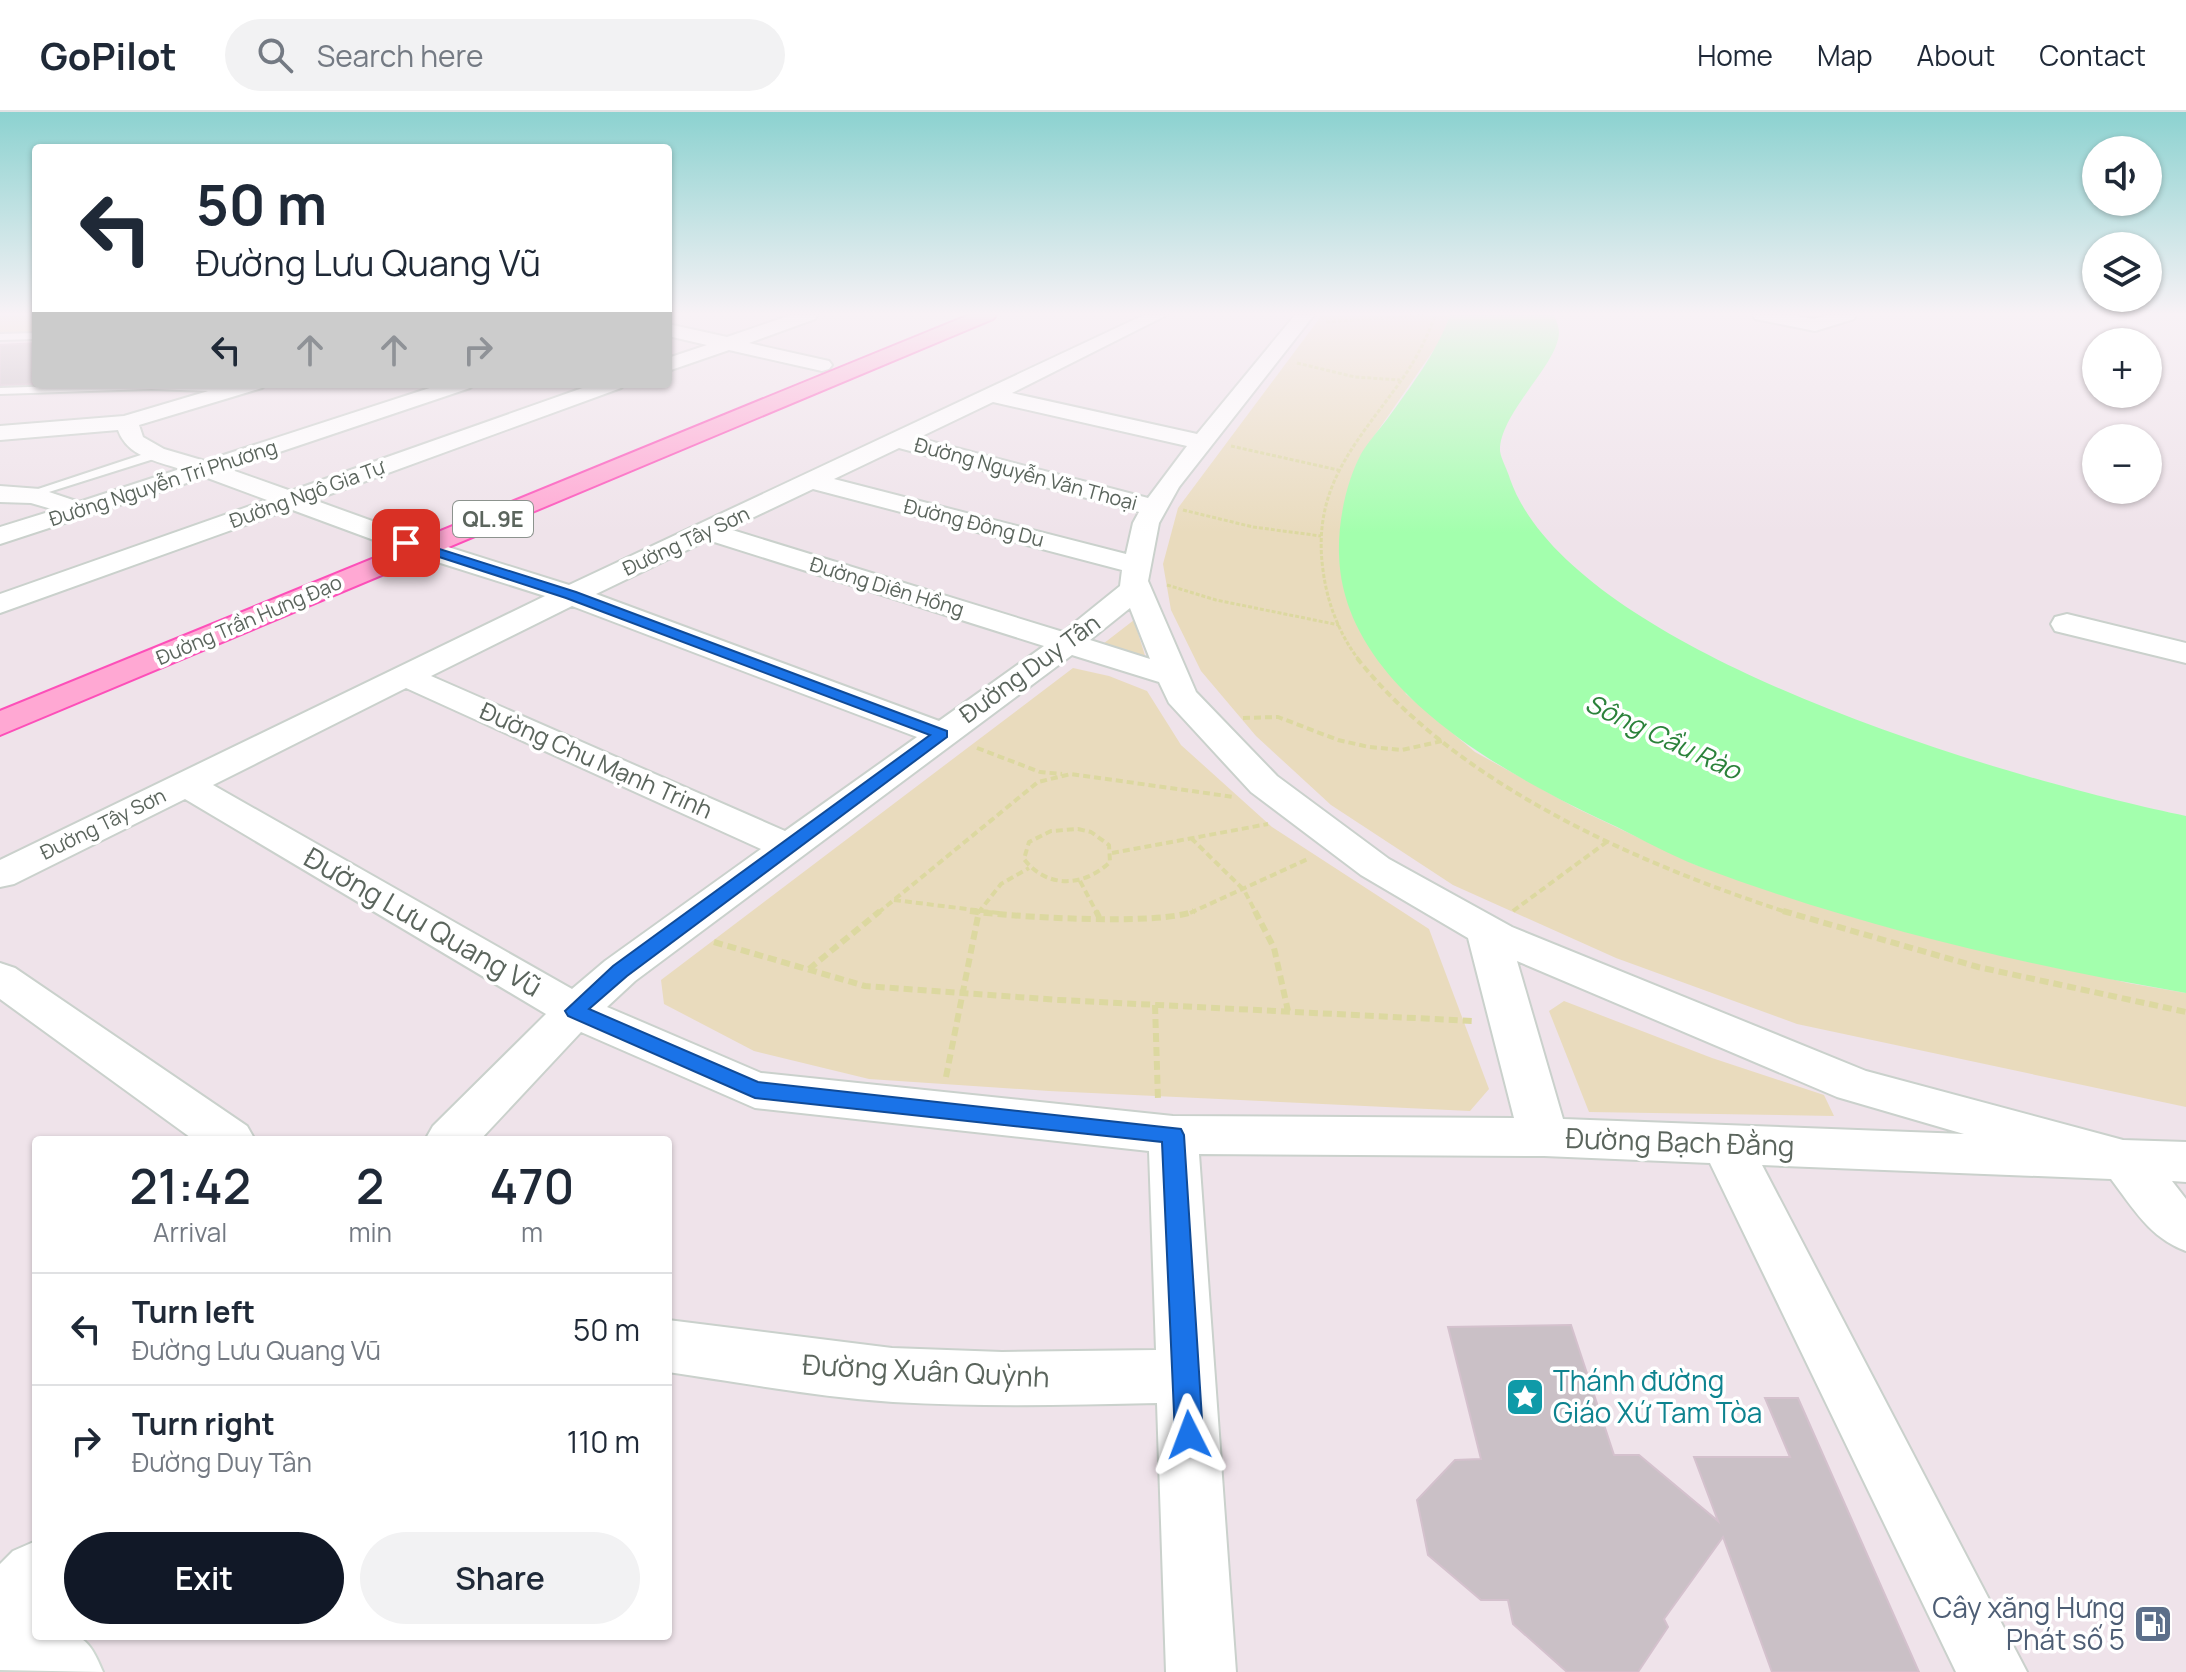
<!DOCTYPE html>
<meta charset="utf-8">
<style>
:root{--surface:#fff;--page:#f2f2f3;--text:#1f2937;--muted:#747a83;--line:#e0e1e3;--accent:#111827}
body{margin:0;font-family:Manrope,sans-serif;background:var(--page);color:var(--text);height:100vh;display:flex;flex-direction:column;font-size:30px;white-space:nowrap}
*{box-sizing:border-box;margin:0}
p{font-size:26px;color:var(--muted)}
.icon{flex:none;width:44px;height:44px;fill:none;stroke:currentColor;stroke-width:2;stroke-linecap:round;stroke-linejoin:round}
.map{position:relative;flex:1;overflow:hidden}
.drawer{position:absolute;left:32px;top:1024px;width:640px;height:504px;display:flex;flex-direction:column;background:var(--surface);border-radius:8px;box-shadow:0 2px 6px #0004}
.drawer>*{flex:none}
.top-card{position:absolute;left:32px;top:32px;width:640px;height:244px;border-radius:8px;box-shadow:0 2px 6px #0004;background:#fff;color:var(--text);overflow:hidden}
.fabs{position:absolute;left:2082px;top:24px;display:grid;gap:16px}
.fabs a{display:grid;place-items:center;width:80px;height:80px;border-radius:50%;background:var(--surface);box-shadow:0 2px 6px #0004;font-size:40px}
.pin{position:absolute;display:grid;place-items:center;width:68px;height:68px;color:#fff;margin:-34px;border-radius:16px;box-shadow:0 4px 12px #0006}
.me{position:absolute;width:88px;margin:-44px;rotate:357deg;stroke-linejoin:round;filter:drop-shadow(0 0 6px #0008)}
.turn{display:flex;align-items:center;gap:28px;height:168px;padding:0 32px;font-size:36px}
.turn .icon{width:104px;height:104px;stroke-width:2.5}
.turn b{display:block;font-size:56px;line-height:68px}
.lanes{display:flex;align-items:center;height:76px;padding:0 32px;background:#0003;justify-content:center;gap:40px;direction:ltr}
.lanes .off{opacity:.35}
.eta{display:flex;justify-content:space-evenly;align-items:center;height:136px;text-align:center}
.eta b{font-size:48px;font-weight:600;line-height:56px}
.primary-button{display:flex;gap:16px;margin-top:auto;padding:16px 32px}
.primary-button a{flex:1;height:92px;border-radius:48px;background:var(--accent);color:#fff;font-size:32px;font-weight:600;line-height:92px;text-align:center}
.primary-button a+a{background:var(--page);color:var(--text)}
ul{padding:0;list-style:none}
li{display:flex;align-items:center;gap:24px;height:112px;padding:0 32px;border-top:2px solid var(--line)}
li div{flex:1}
li b{display:block;font-size:30px}
li em{font-style:normal}
header{display:flex;align-items:center;gap:48px;box-sizing:border-box;height:112px;padding:0 40px;background:var(--surface);border-bottom:2px solid var(--line)}
header strong{font-size:38px}
nav{display:flex;gap:44px;margin-inline-start:auto;font-size:28px}
.search{width:560px;height:72px;background:var(--page);display:flex;align-items:center;gap:20px;box-sizing:border-box;padding:0 28px;border-radius:44px;color:var(--muted);font-size:30px}
.map>svg:first-child{display:block}
</style>
<header>
<strong>GoPilot</strong>
<div class="search"><svg class="icon" aria-label="search" viewBox="0 0 24 24"><circle cx="10" cy="10" r="6"/><path d="M15 15l6 6"/></svg>Search here</div>
<nav><a>Home</a><a>Map</a><a>About</a><a>Contact</a></nav>
</header>
<div class="map">
<svg width="2186" height="1560" viewBox="0 0 2186 1560">
<rect width="100%" height="100%" fill="#efe3ea"/>
<path fill="#e9dbbd" d="M0,203H36V222L0,223Z
M1322,203H1450L1442,226L1361,343L1344,393L1339,441L1406,582L1475,640L1576,696L1696,753L1853,805L2128,871L2186,881V995L1797,912L1616,846L1453,773L1331,693L1256,624L1201,559L1171,498L1163,452L1178,396Z
M1134,508L1147,550L1099,535Z
M1073,556L1109,564L1147,579L1181,633L1272,715L1429,817L1489,977L1470,999L1049,979L869,967L754,939L664,892L661,868Z
M1564,889L1712,946L1824,983L1834,1004L1589,1000L1549,899Z"/>
<path fill="#a3ffad" d="M1450,203H1554C1556,208 1559,215 1559,220C1559,252 1499,301 1500,339C1501,347 1508,359 1510,367C1572,543 2016,669 2186,704V881C2022,853 1854,813 1698,754C1670,743 1643,728 1617,715C1510,665 1342,578 1339,442C1338,410 1346,370 1361,342C1368,330 1379,318 1388,306C1411,274 1437,240 1450,203Z"/>
<path fill="#cac0c6" stroke="#d4c1cd" stroke-width="2" d="M36,231V272L0,273V233Z
M1571,1213L1614,1343H1639L1718,1409L1694,1345H1790L1765,1286H1798L1919,1560H1772L1723,1425L1664,1507L1668,1515L1638,1560H1567L1513,1512L1508,1488H1481L1428,1443L1417,1388L1455,1348L1481,1347L1448,1215Z"/>
<g fill="none" stroke-linecap="round" stroke-linejoin="round">
<g stroke="#cad1cc" stroke-width="4">
<path id="service" d="M36,221V227L0,228V222Z
M116,272L237,274L242,277L237,280L151,277L0,282V276Z
M156,338L162,342L160,345L33,385L23,382Z"/>
</g>
<g stroke="#cad1cc" stroke-width="4">
<path id="minor" d="M791,203H817L815,207L749,231L829,249L832,253L829,257L822,259L729,238L668,259V246L707,233L668,224V212L727,225Z
M1144,203H1167L1012,281L1197,322L1295,203H1314L1179,375L1159,411L1148,469L1196,580L1277,664L1389,747L1512,815L1866,959L2123,1028L2186,1030V1070L2172,1069L2186,1087V1139C2150,1126 2133,1096 2111,1067L1762,1053L2027,1560H1956L1710,1051L1544,1044L1199,1042L1236,1560H1166L1157,1291C1069,1293 981,1295 893,1290C818,1285 743,1271 668,1260V1208L892,1236L1002,1240L1156,1238L1149,1039L755,996L581,920L480,1028H425L433,1014L546,902L185,687L14,772L0,775V748L545,484L412,442L408,436L412,430H432L569,473ZM993,290L1187,334L1148,386L918,326ZM899,336L1139,400L1133,411L1126,442L834,367ZM813,377L1122,458L1120,474L1063,520L729,417ZM708,428L1044,534L939,609L596,482ZM572,494L917,625L785,719L431,564ZM1130,496L1150,547L1090,528ZM1072,543L1159,570L1169,591L1251,680L1361,763L1468,826L1514,1006L1173,1004L761,961L607,895L635,869ZM406,576L761,737L605,849L572,877L213,673ZM1517,849L1837,985L1964,1022L1563,1007Z
M1753,203H1791L1814,207L1828,203H1856L1854,207L1815,219L1755,207Z
M232,272H266L262,276L139,313L143,325L164,337L205,349L442,272H474L470,276L229,357L291,379L594,272H625L621,276L314,388L400,419L404,425L400,431H382L290,397L0,501V482L267,388L205,365L0,432V415L55,398L31,391L0,390V374L40,377L79,390L180,357C156,349 127,344 118,318L0,328V314L124,304Z
M0,851L15,856L247,1014L255,1028H194L0,887Z
M36,1429V1510L24,1524L0,1533V1452L13,1439Z"/>
</g>
<g stroke="#cad1cc" stroke-width="4">
<path id="tertiary" d="M2067,502L2186,531V551L2055,519L2051,512L2055,505Z"/>
</g>
<g stroke="#ced8d1" stroke-width="4">
<path id="secondary" d="M0,1475L36,1493V1524C79,1524 85,1517 103,1560L0,1558Z"/>
</g>
<g stroke="#fd4fb9" stroke-width="4">
<path id="primary" d="M969,203H996L993,207L0,623V599Z"/>
</g>
<path stroke="#dcd8a0" stroke-width="3" stroke-dasharray="4 2" stroke-linecap="butt" d="M1326,210L1424,203
M1297,251L1355,265L1400,268
M1231,334L1338,358
M1183,398L1253,415L1321,424
M1167,473L1216,488L1339,513
M1359,548C1339,522 1327,490 1323,458C1311,371 1360,328 1405,263C1418,244 1427,224 1436,203"/>
<path stroke="#dcd8a0" stroke-width="4" stroke-dasharray="7 4" stroke-linecap="butt" d="M1357,546C1457,673 1639,752 1789,801
M1243,606L1278,605L1338,628L1369,635L1402,638L1442,629
M977,636L1040,660L1062,662
M1078,717L1091,720L1109,733L1110,750C1084,775 1047,777 1024,747L1029,730L1051,719Z
M1191,726L1244,778L1256,801
M1112,741L1268,712
M1080,769L1097,801
M894,788L999,801
M1513,799L1608,729
M878,801L1038,670L1071,662L1234,685
M978,801L1001,772L1029,756
M1190,801L1310,746"/>
<path stroke="#dcd8a0" stroke-width="6" stroke-dasharray="9 5" stroke-linecap="butt" d="M970,799C1011,805 1162,814 1194,799
M1096,799L1099,805
M1255,799L1274,836L1288,899
M1783,799L1978,855L2186,900
M714,830L865,874L1059,888L1473,909
M809,857L880,799
M1155,893L1158,988
M946,965L979,799"/>
<use href="#service" fill="#fff" fill-rule="evenodd"/>
<use href="#minor" fill="#fff" fill-rule="evenodd"/>
<use href="#tertiary" fill="#fff" fill-rule="evenodd"/>
<use href="#secondary" fill="#fff" fill-rule="evenodd"/>
<use href="#primary" fill="#ffa8d3" fill-rule="evenodd"/>
</g>
<linearGradient id="sky" x2="0" y2="1"><stop stop-color="#8cd2d0"/><stop offset="0.48" stop-color="#f8f2f6"/><stop offset="1" stop-color="#f8f2f6" stop-opacity="0"/></linearGradient>
<rect width="2186" height="421" fill="url(#sky)"/>
<path fill="#1a73e8" stroke="#114b97" stroke-width="2" d="M402,428H411L576,480L947,619V625L627,864L589,897L758,970L1181,1017L1184,1023L1203,1323L1199,1332L1189,1336L1179,1332L1175,1323L1162,1030L755,986L568,904L565,899L613,854L930,623L566,486L402,433Z"/>
<defs>
<g id="sight-square" transform="scale(2)"><rect x="-9" y="-9" width="18" height="18" rx="4" fill="#0f9aa8" stroke="#fff"/><path d="M0-6L1.8-2.2L6-1.7L2.9 1.2L3.7 5.4L0 3.3L-3.7 5.4L-2.9 1.2L-6-1.7L-1.8-2.2Z" fill="#fff"/></g>
<g id="fuel-square" transform="scale(2)"><rect x="-9" y="-9" width="18" height="18" rx="4" fill="#5c6f8a" stroke="#fff"/><path d="M-5.5-6h7V0h2V4h1.3V-2.5L3-4.5l.8-.8L6-3V5H2.5V1h-1V6h-7ZM-4.2-4.7v3.2H.2V-4.7Z" fill="#fff"/></g>
</defs>
<g fill-rule="evenodd">
<use href="#sight-square" x="1525" y="1285"/>
<use href="#fuel-square" x="2153" y="1512"/>
</g>
<g text-anchor="middle" stroke-width="7" stroke-linejoin="round" paint-order="stroke">
<g font-size="20" fill="#5b655d" stroke="#fff">
<text transform="translate(1026 362) rotate(15)" y="7">Đường Nguyễn Văn Thoại</text>
<text transform="translate(163 371) rotate(-18)" y="7">Đường Nguyễn Tri Phương</text>
<text transform="translate(307 382) rotate(-20)" y="7">Đường Ngô Gia Tự</text>
<text transform="translate(974 411) rotate(14)" y="7">Đường Đông Du</text>
<text transform="translate(686 429) rotate(-25)" y="7">Đường Tây Sơn</text>
<text transform="translate(887 475) rotate(17)" y="7">Đường Diên Hồng</text>
<text transform="translate(249 508) rotate(-23)" y="7">Đường Trần Hưng Đạo</text>
<text transform="translate(103 712) rotate(-26)" y="7">Đường Tây Sơn</text>
</g>
<rect fill="#fff" stroke="#8c938e" stroke-width="2" x="453" y="389" width="80" height="36" rx="6"/>
<g font-size="22" font-weight="bold" fill="#5b655d">
<text x="493" y="415">QL.9E</text>
</g>
<g font-size="24" fill="#5b655d" stroke="#fff">
<text transform="translate(1030 557) rotate(-36)" y="8">Đường Duy Tân</text>
<text transform="translate(596 649) rotate(24)" y="8">Đường Chu Mạnh Trinh</text>
</g>
<g font-size="26" font-style="italic" fill="#2b823a" stroke="#fff">
<text transform="translate(1663 625) rotate(25)" y="9">Sông Cầu Rào</text>
</g>
<g font-size="28" fill="#5b655d" stroke="#fff">
<text transform="translate(423 810) rotate(30)" y="10">Đường Lưu Quang Vũ</text>
<text transform="translate(1680 1030) rotate(2)" y="10">Đường Bạch Đằng</text>
<text transform="translate(926 1259) rotate(3)" y="10">Đường Xuân Quỳnh</text>
</g>
<g font-size="28" fill="#0d838f" stroke="#fff" text-anchor="start">
<text x="1553" y="1279">Thánh đường<tspan x="1553" dy="32">Giáo Xứ Tam Tòa</tspan></text>
</g>
<g font-size="28" fill="#4e5e75" stroke="#fff" text-anchor="end">
<text x="2125" y="1506">Cây xăng Hưng<tspan x="2125" dy="32">Phát số 5</tspan></text>
</g>
</g>
</svg>
<div class="fabs">
<a><svg class="icon" aria-label="sound" viewBox="0 0 24 24"><path d="M4 9h4l5-4v14l-5-4H4zM17 9q2 3 0 6"/></svg></a>
<a><svg class="icon" aria-label="layers" viewBox="0 0 24 24"><path d="M12 4l9 5-9 5-9-5zM3 14l9 5 9-5"/></svg></a>
<a>+</a>
<a>−</a>
</div>
<div class="pin" style="left:406px;top:431px;background:#d93025"><svg class="icon" aria-label="arrive" viewBox="0 0 24 24"><path d="M6 21V4h12l-3 4 3 4H6"/></svg></div>
<svg class="me" style="left:1189px;top:1323px" viewBox="-20 -20 40 40"><path d="M0-17L14 15 0 8-14 15z" fill="#1a73e8" stroke="#fff" stroke-width="4"/></svg>
<div class="top-card">
<div class="turn"><svg class="icon" aria-label="left" viewBox="0 0 24 24"><path d="M17 20v-9H6M10 6l-5 5 5 5"/></svg><div><b>50 m</b>Đường Lưu Quang Vũ</div></div>
<div class="lanes"><svg class="icon" aria-label="left" viewBox="0 0 24 24"><path d="M17 20v-9H6M10 6l-5 5 5 5"/></svg><svg class="icon off" aria-label="ahead" viewBox="0 0 24 24"><path d="M12 20V5M6 11l6-6 6 6"/></svg><svg class="icon off" aria-label="ahead" viewBox="0 0 24 24"><path d="M12 20V5M6 11l6-6 6 6"/></svg><svg class="icon off" aria-label="right" viewBox="0 0 24 24"><path d="M7 20v-9h11M14 6l5 5-5 5"/></svg></div>
</div>
<section class="drawer">
<div class="eta">
<div><b>21:42</b><p>Arrival</p></div>
<div><b>2</b><p>min</p></div>
<div><b>470</b><p>m</p></div>
</div>
<ul>
<li><svg class="icon" aria-label="left" viewBox="0 0 24 24"><path d="M17 20v-9H6M10 6l-5 5 5 5"/></svg><div><b>Turn left</b><p>Đường Lưu Quang Vũ</p></div><em>50 m</em></li>
<li><svg class="icon" aria-label="right" viewBox="0 0 24 24"><path d="M7 20v-9h11M14 6l5 5-5 5"/></svg><div><b>Turn right</b><p>Đường Duy Tân</p></div><em>110 m</em></li>
</ul>
<div class="primary-button"><a>Exit</a><a>Share</a></div>
</section>
</div>
